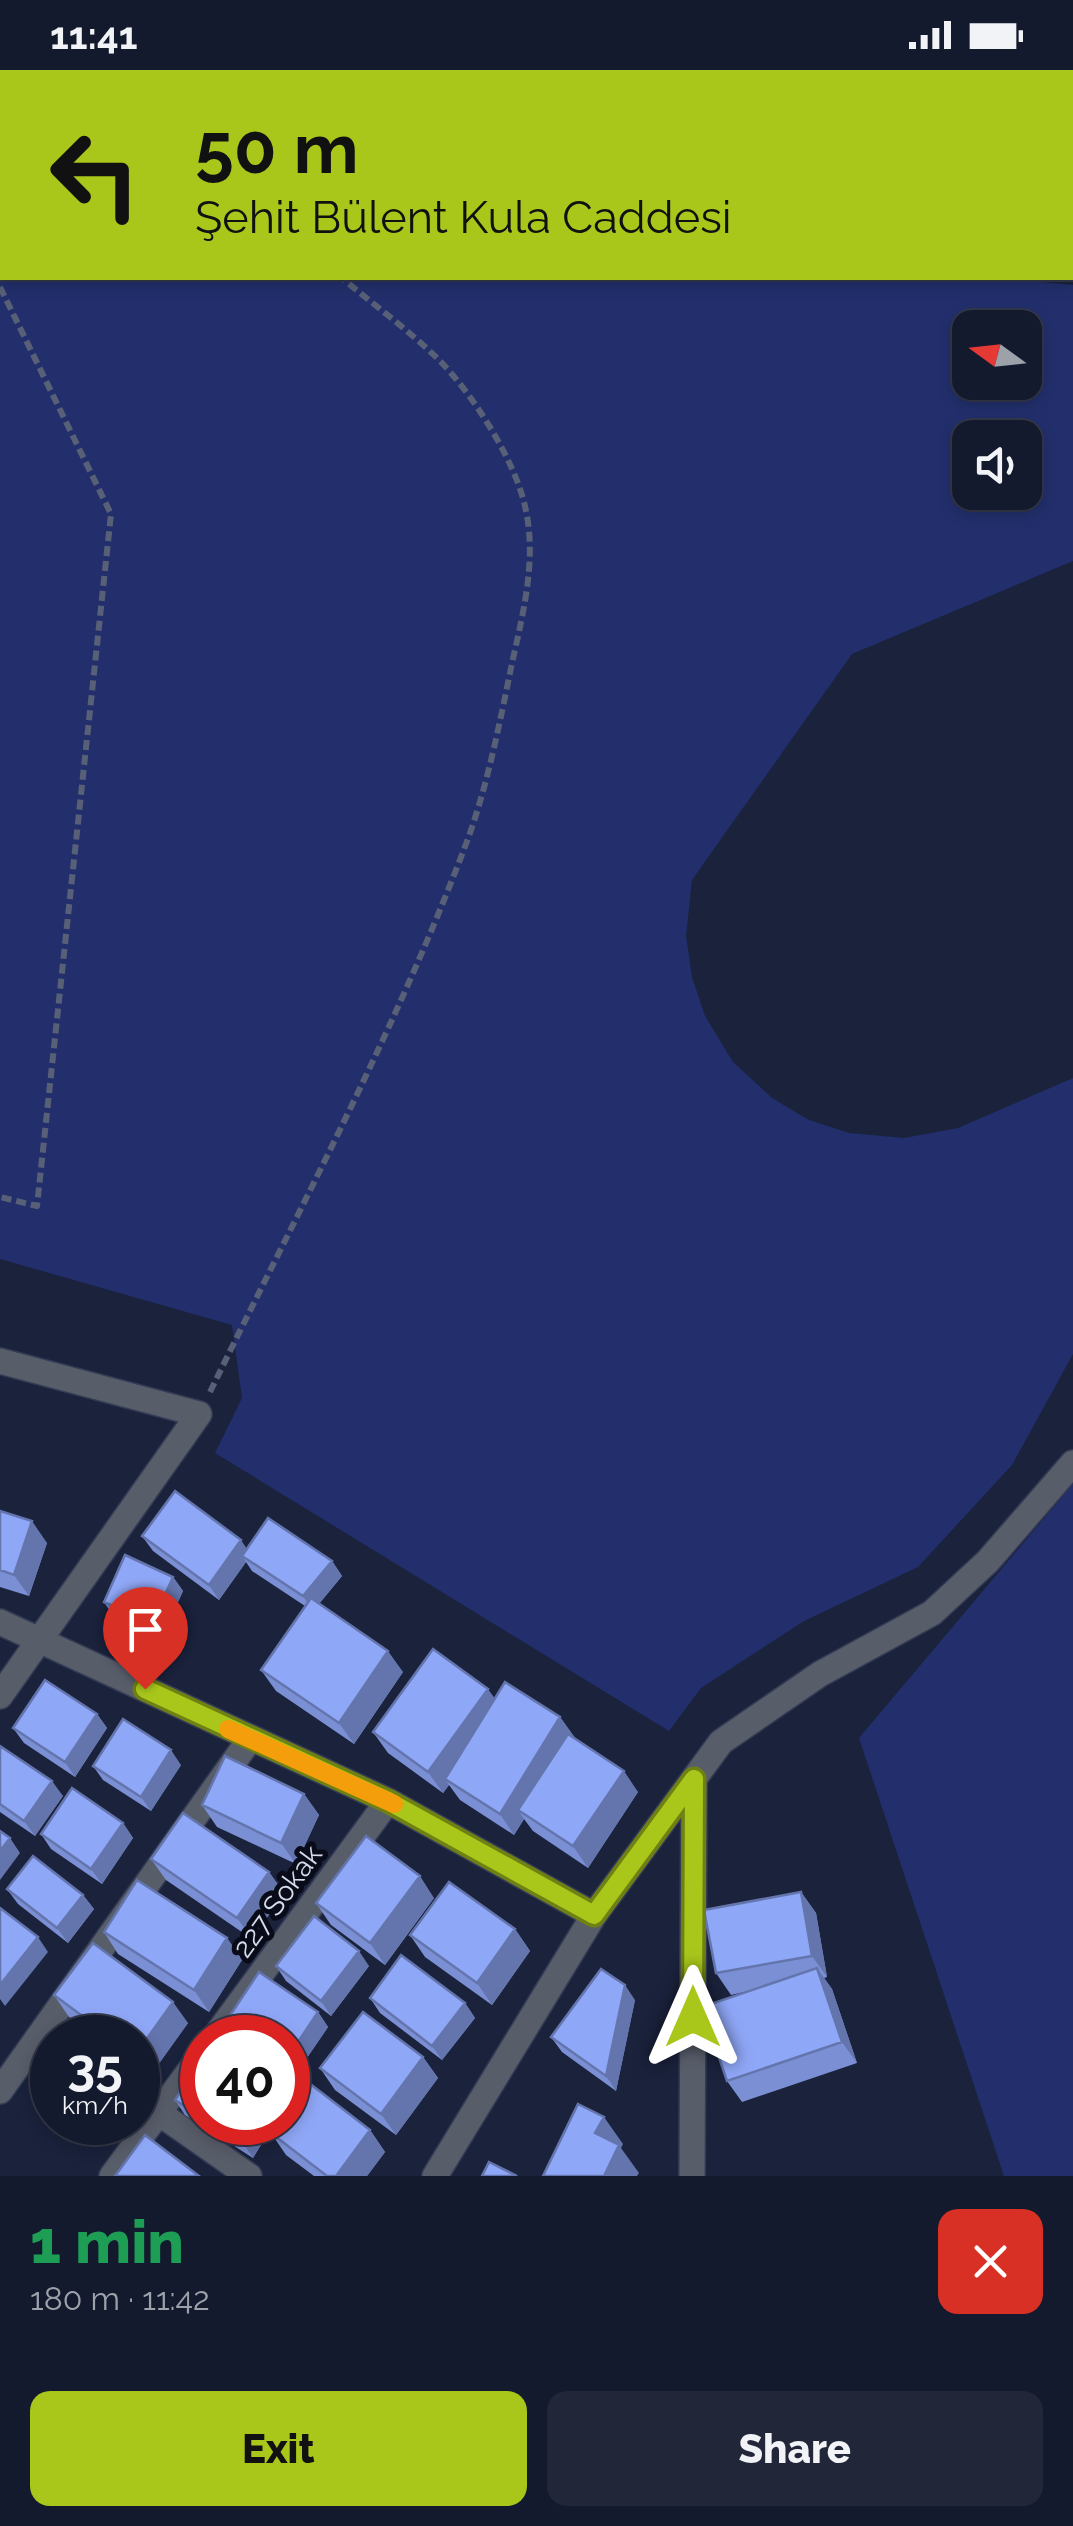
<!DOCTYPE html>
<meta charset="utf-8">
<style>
:root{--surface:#141a2d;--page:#212739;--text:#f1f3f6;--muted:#9da1aa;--line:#333849;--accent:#a9c71b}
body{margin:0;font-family:Raleway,sans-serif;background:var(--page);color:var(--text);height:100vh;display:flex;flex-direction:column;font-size:38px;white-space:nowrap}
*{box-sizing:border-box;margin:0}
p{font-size:32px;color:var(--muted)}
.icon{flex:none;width:55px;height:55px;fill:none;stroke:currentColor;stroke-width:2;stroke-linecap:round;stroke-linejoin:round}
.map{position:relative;height:2106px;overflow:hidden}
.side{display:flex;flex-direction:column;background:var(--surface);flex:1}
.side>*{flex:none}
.top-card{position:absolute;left:0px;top:0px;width:1075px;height:210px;box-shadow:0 5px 15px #0003,0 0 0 2px var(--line);background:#a9c71b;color:#111;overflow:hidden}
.needle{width:65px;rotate:285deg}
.buttons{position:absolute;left:952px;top:240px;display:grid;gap:20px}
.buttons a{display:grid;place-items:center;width:90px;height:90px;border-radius:20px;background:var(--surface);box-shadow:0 5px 15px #0003,0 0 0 2px var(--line);font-size:50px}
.speed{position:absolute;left:30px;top:1945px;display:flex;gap:20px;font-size:50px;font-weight:700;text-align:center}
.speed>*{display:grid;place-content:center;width:130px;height:130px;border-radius:50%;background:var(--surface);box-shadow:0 5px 15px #0003,0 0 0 2px var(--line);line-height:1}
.speed small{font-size:25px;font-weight:400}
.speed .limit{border:15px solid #d22;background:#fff;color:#111}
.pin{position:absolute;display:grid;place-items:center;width:85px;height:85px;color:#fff;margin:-102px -42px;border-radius:50% 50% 50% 0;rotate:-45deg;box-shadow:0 0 10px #0007}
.pin .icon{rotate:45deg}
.me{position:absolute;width:110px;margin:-55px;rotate:0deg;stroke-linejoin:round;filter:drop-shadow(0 0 8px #0008)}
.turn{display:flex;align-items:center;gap:35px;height:210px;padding:0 30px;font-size:45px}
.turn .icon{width:130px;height:130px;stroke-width:2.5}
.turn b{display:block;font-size:70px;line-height:85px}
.round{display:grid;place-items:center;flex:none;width:105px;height:105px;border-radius:20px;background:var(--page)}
.head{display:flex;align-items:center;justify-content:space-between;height:170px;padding:0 30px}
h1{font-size:60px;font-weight:800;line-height:75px;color:#1e9e55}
.primary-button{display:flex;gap:20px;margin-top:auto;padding:20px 30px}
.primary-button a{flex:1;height:115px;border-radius:20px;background:var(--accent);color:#111;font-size:40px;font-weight:800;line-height:115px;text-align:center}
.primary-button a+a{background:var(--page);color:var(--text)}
.status{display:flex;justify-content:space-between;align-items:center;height:70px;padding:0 50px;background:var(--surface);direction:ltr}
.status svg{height:28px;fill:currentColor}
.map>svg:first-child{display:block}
</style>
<div class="status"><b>11:41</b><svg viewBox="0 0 49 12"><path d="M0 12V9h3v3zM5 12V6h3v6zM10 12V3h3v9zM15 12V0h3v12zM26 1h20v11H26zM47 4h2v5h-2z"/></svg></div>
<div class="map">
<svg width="1073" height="2106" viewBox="0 0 1073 2106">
<rect width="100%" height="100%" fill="#1a223c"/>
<path fill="#222f6c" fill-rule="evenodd" d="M0,0L833,2H2V208H1001L1073,215V491L852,584L692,810L686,866L692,907L705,946L733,992L772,1028L809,1050L849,1063L904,1068L958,1058L1073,1008V1284L1012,1395L918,1497L804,1551L701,1618L669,1661L215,1383L242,1328L232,1255L0,1189ZM970,258H1025V312H970ZM970,368H1025V422H970Z
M1073,1414V2106H1004L859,1668Z"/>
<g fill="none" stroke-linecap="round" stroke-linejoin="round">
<g stroke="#343c55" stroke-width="28">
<path id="minor" d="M0,1291L199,1344L0,1626
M0,1552L388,1731L594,1845
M214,1968L388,1731
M0,2021L250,1669
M159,2043L249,2106
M112,2106L202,1984
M435,2106L594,1845L721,1672L820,1604L932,1543L988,1491L1073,1393
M692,2106L694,1709"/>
</g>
<path stroke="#586077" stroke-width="6" stroke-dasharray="10 5" stroke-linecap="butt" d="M142,0L143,2
M0,217L111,444L37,1136L0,1127
M210,1322C298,1141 395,962 466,774C487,718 499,656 511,598C522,547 537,493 526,441C517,393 474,326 440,291C410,261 374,235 342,208"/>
<use href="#minor" stroke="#585d6a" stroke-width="25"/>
</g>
<path fill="#7b90d4" d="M0,1441L47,1473L29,1526L0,1517Z
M142,1466L332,1491L342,1506L319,1534L403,1602L354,1674L276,1621L261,1600L305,1536L252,1501L246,1492L219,1530L153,1481Z
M173,1507L183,1521L162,1568L114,1547L104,1532Z
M495,1629L560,1647L575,1668L638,1722L588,1798L533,1761L524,1749L514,1765L460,1730L449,1715L443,1723L388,1683L373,1662Z
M97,1644L107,1658L75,1707L24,1673L13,1658Z
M0,1676L63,1726L35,1766L0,1742Z
M181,1695L151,1741L103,1710L93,1696Z
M304,1724L319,1745L296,1794L217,1757L202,1735Z
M123,1753L133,1768L102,1814L51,1779L41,1764Z
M151,1789L269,1802L284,1823L252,1869L166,1810Z
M7,1819L83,1825L94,1839L68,1873L18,1834Z
M801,1822L816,1843L827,1907L824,1908L832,1919L857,1993L742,2032L727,2011L744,1922L731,1925L716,1903Z
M434,1828L385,1895L331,1855L316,1833Z
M515,1859L530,1881L492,1935L425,1887L410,1865Z
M104,1862L227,1868L242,1890L209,1942L118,1884Z
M276,1896H369L331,1946L286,1911Z
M54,1925L188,1953L150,2006L138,1997V1968H98L69,1947Z
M370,1928L465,1933L475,1948L442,1990L380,1943Z
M635,1930L616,2021L562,1982L551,1967Z
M318,1942L328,1957L294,2007L288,2003V1968H235L225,1953Z
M202,1987V2052H275L253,2088L185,2045L175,2030Z
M423,1987L438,2008L396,2065L335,2020L320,1998Z
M370,2060L385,2082L367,2106H314L286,2085L271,2063Z"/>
<path fill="#6475ad" d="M32,1451L47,1473L29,1526L14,1505Z
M241,1470L251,1485L242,1486L246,1492L219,1530L209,1515Z
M332,1491L342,1506L313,1541L303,1526Z
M173,1507L183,1521L162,1568L152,1553Z
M388,1581L403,1602L354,1674L339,1653Z
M488,1619L503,1640L445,1709L449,1715L443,1723L428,1702Z
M97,1644L107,1658L75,1707L65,1692Z
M560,1647L575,1668L518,1740L524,1749L514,1765L500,1744Z
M171,1680L181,1695L151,1741L141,1727Z
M624,1701L638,1722L588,1798L573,1776Z
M52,1711L63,1726L35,1766L24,1751Z
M304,1724L319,1745L296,1794L281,1773Z
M123,1753L133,1768L102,1814L91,1799Z
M10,1768L20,1783L0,1810V1781Z
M269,1802L284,1823L252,1869L237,1848Z
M420,1806L434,1828L385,1895L370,1873Z
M801,1822L816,1843L827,1907L812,1886Z
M83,1825L94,1839L68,1873L57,1858Z
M515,1859L530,1881L492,1935L477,1913Z
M38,1867L48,1882L5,1936L0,1929V1915Z
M227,1868L242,1890L209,1942L194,1920Z
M359,1881L369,1896L331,1946L321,1931Z
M817,1898L832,1919L857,1993L842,1972Z
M625,1915L635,1930L616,2021L606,2006Z
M173,1932L188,1953L150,2006L138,1988V1981Z
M465,1933L475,1948L442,1990L432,1976Z
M318,1942L328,1957L294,2007L288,1998V1987Z
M423,1987L438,2008L396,2065L381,2044Z
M604,2047L623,2074L621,2078L639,2103L637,2106H604L595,2063Z
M256,2052H275L253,2088L243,2073Z
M370,2060L385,2082L367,2106H336Z"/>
<path fill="#8fa7f7" stroke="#6475ad" stroke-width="2.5" d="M175,1421L241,1470L209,1515L142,1466Z
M0,1441L32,1451L14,1505L0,1500Z
M268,1448L332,1491L303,1526L242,1486Z
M125,1485L173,1507L152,1553L104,1532Z
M311,1528L388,1581L339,1653L261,1600Z
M433,1579L488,1619L428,1702L373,1662Z
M45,1610L97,1644L65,1692L13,1658Z
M505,1612L560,1647L500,1744L445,1709Z
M123,1649L171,1680L141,1727L93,1696Z
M568,1664L624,1701L573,1776L518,1740Z
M0,1676L52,1711L24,1751L0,1734Z
M225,1686L304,1724L281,1773L202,1735Z
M72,1718L123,1753L91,1799L41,1764Z
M183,1743L269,1802L237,1848L151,1789Z
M0,1761L10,1768L0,1781Z
M366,1766L420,1806L370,1873L316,1833Z
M33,1786L83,1825L57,1858L7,1819Z
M137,1810L227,1868L194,1920L104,1862Z
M449,1812L515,1859L477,1913L410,1865Z
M801,1822L812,1886L716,1903L704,1840Z
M0,1838L38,1867L0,1915Z
M314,1846L359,1881L321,1931L276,1896Z
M93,1873L173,1932L138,1981V1968H112L54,1925Z
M401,1885L465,1933L432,1976L370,1928Z
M817,1898L842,1972L727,2011L702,1937Z
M601,1899L625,1915L606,2006L551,1967Z
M259,1902L318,1942L288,1987V1968H246L225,1953Z
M363,1942L423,1987L381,2044L320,1998Z
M202,1986V2047L175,2030Z
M309,2013L370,2060L336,2106H327L271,2063L280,2052H288V2042Z
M578,2034L604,2047L595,2063L619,2075L604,2106H543Z
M211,2052H256L243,2073Z
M145,2065L199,2106H115Z
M489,2092L517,2106H482Z"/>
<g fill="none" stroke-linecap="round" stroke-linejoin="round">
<g stroke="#6e8112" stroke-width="25">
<path id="route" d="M145,1619L388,1731L594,1845L694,1709L693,1947"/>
</g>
<use href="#route" stroke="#a9c71b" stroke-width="18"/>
<path stroke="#f59e0b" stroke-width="18" d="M228,1659L394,1734"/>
</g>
<g text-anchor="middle" stroke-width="10" stroke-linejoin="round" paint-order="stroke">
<g font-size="28" fill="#d5dbed" stroke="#090c18">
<text transform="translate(277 1831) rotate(-54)" y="10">227 Sokak</text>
</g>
</g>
</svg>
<div class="buttons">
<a><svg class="needle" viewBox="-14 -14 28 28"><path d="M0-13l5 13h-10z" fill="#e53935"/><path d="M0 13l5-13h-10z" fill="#9da1aa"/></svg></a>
<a><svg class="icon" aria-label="sound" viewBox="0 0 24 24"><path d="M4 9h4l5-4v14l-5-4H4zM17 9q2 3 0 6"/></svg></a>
</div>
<div class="speed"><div>35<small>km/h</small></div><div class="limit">40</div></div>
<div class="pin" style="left:145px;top:1619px;background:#d93025"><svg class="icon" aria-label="arrive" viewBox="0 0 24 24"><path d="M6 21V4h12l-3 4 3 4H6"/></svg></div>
<svg class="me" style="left:693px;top:1947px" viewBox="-20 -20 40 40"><path d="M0-17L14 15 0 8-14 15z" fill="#a9c71b" stroke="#fff" stroke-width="4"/></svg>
<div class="top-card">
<div class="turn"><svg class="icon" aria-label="left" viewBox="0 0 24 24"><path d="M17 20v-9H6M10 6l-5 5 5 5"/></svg><div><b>50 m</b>Şehit Bülent Kula Caddesi</div></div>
</div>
</div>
<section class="side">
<div class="head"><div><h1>1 min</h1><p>180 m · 11:42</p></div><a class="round" style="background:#d93025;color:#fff"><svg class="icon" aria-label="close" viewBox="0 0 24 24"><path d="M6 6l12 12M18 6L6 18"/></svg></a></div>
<div class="primary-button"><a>Exit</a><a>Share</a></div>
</section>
